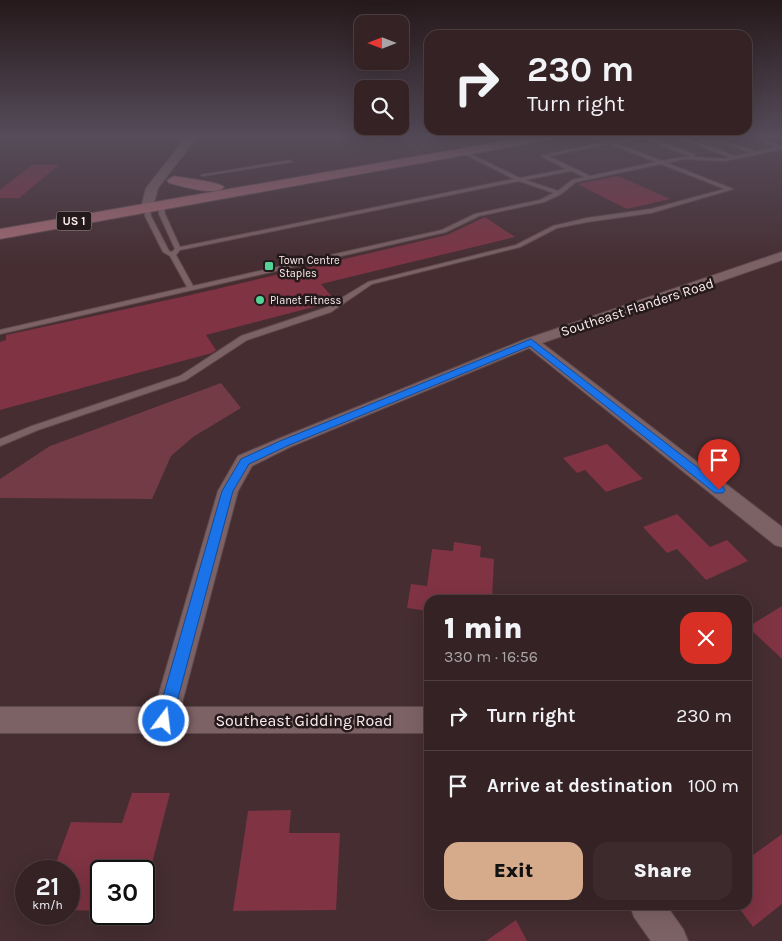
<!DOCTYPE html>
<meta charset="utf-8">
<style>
:root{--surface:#342225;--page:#3c2a2d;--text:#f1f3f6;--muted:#a9a4a7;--line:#4e3f42;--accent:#d6ab8b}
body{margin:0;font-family:Karla,sans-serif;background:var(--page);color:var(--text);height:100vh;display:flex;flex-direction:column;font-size:19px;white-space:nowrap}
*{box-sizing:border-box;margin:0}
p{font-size:16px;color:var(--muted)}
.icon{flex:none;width:28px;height:28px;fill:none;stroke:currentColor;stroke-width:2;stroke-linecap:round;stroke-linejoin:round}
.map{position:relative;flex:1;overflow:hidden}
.sheet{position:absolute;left:424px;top:595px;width:328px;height:315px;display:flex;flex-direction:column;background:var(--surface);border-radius:15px;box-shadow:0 5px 20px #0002,0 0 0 1px var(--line)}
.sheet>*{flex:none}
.guide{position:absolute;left:424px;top:30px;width:328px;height:105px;border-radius:15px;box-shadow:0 5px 20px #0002,0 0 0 1px var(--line);background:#342225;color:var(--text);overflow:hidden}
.needle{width:32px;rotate:270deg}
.controls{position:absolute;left:354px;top:15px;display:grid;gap:10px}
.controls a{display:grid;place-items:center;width:55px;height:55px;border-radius:10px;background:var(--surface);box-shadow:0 5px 20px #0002,0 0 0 1px var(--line);font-size:25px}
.speed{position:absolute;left:15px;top:860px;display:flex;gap:10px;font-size:25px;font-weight:700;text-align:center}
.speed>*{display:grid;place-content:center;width:65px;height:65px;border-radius:50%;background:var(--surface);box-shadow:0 5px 20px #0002,0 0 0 1px var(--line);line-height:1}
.speed small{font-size:12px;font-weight:400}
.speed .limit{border:2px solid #111;border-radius:8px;background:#fff;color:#111}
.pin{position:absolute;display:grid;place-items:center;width:42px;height:42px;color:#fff;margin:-51px -21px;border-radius:50% 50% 50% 0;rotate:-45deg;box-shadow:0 0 5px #0007}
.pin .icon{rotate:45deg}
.me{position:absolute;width:55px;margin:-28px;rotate:15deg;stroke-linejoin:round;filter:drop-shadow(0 0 4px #0008)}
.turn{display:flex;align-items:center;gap:18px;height:105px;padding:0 20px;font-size:22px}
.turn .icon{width:65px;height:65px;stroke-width:2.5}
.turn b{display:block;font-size:35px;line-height:42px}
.round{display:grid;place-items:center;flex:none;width:52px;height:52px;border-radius:15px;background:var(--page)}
.overview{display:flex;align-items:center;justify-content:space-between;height:85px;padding:0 20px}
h1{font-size:30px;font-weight:800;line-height:38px}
.primary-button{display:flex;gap:10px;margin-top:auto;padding:10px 20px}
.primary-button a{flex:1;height:58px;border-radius:15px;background:var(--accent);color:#111;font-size:20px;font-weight:800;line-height:58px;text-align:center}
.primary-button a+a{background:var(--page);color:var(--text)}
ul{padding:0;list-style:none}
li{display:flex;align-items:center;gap:15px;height:70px;padding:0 20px;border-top:1px solid var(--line)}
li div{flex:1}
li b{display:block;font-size:19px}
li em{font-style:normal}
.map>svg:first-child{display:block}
</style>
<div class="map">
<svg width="782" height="941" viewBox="0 0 782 941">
<rect width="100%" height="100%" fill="#452d31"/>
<path fill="#723b45" d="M221,383L241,408L193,437L171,456L152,499L0,498V479L50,446Z"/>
<path fill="#7f3343" d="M32,165H59L19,198H0V190Z
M618,176L670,199L627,209L577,184Z
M485,217L515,237L321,284L335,300L329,303L206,335L216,350L212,353L0,410V342L6,340V335L186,296L447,235Z
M607,444L643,479L606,492L585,470L577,473L563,458Z
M677,514L710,547L727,540L748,561L706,580L677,549L667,553L643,527Z
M454,542L481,546L480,557L494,559L492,600H429V611L407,608L411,584L427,586L432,549L453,551Z
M782,606V659L748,627Z
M132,793H170L150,871H101V911L69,910V871H53L71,822L122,823Z
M291,810L289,833H340L336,910L233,911L248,811Z
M782,834V904L753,927L737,905H746V860Z
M516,920L527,941H486Z"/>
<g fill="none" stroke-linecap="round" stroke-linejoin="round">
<g stroke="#5e494c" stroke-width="2">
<path id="service" d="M367,136L381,139L408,136L381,141Z
M590,136H597L610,141L635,136H646L695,155L694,157L724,159L730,157L673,136H680L735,156L751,153L721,142L709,144L700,141L702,140C716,143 731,136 746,136L725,141L757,152L778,147L747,136H754L782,146V149L724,161L684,159L667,163L733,189L651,213L587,222L557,228L520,247L372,284L331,312L247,340L186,380L38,430L0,446V439L32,426L180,376L241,336L325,308L368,282L516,245L553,226L587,218L651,209L725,189L661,164L576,182L561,194L544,202L479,216L446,232L0,334V330L187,287L170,256L163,252L145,216V207L150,208L151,216L169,251L172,252L175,249L159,214V205L164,206L165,214L180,247L514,179L462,153L464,151L520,178L566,169L541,156L605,142ZM641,138H642L692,157H684L662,161L615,143ZM609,144L656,162L590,176L548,156ZM571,171L585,177L572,180L558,191L525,180ZM519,181L554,193L540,200L475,214L442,230L193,286L176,255L180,250Z
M290,160L292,162L203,176L201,175Z"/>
</g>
<g stroke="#5e494c" stroke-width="2">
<path id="minor" d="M782,252V260L542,343L782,527V547L775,545L529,348L290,447L252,466L238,491L181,707H429V733H0V707H155L218,491L238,456L278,439L526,339Z
M630,905H666L683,929L688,941H651L634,917Z"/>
</g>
<g stroke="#5e494c" stroke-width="2">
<path id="tertiary" d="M187,136H198L158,188L152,211H142L141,208L146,188Z"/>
</g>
<g stroke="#5e494c" stroke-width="2">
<path id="primary" d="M533,136H560L555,139L0,239V229Z
M174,176C184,178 220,182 224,187C216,197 181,186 169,183L167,180Z"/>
</g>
<use href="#service" fill="#7d6265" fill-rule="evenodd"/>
<use href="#minor" fill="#7d6265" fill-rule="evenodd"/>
<use href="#tertiary" fill="#7d6265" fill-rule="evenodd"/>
<use href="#primary" fill="#a56a73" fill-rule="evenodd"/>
</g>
<linearGradient id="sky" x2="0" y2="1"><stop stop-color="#26191b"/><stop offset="0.51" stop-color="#564c5a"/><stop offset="1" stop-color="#564c5a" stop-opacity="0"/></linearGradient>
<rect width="782" height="268" fill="url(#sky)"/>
<path fill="#1a73e8" stroke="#114b97" d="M531,339L723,487L725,490L723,493H715L530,346L287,446L249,464L233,491L172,721L170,727L164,729L158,727L156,721L222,491L241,459L280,441Z"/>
<g fill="#53d396" stroke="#24191b" stroke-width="2">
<rect x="264" y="261" width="10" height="10" rx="2.5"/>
<circle cx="260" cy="300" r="5"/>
</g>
<g text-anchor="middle" stroke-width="5" stroke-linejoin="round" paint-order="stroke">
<g font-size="11" fill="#feedef" stroke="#24191b" text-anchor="start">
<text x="279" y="264">Town Centre<tspan x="279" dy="13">Staples</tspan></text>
<text x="270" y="304">Planet Fitness</text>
</g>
<rect fill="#24191b" stroke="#bdadaf" stroke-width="1" x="56.5" y="211.5" width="35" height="19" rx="4"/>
<g font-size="12" font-weight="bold" fill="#feedef">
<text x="74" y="225">US 1</text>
</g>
<g font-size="14" fill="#feedef" stroke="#24191b">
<text transform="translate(637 307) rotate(-18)" y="5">Southeast Flanders Road</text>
</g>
<g font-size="16" fill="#feedef" stroke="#24191b">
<text x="304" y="726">Southeast Gidding Road</text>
</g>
</g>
</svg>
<div class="controls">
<a><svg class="needle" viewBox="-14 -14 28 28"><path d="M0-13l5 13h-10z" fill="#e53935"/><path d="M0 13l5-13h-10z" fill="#a9a4a7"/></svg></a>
<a><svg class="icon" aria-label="search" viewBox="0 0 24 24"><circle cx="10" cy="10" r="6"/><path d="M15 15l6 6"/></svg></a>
</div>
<div class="speed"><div>21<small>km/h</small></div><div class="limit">30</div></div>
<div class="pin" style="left:719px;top:490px;background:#d93025"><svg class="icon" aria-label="arrive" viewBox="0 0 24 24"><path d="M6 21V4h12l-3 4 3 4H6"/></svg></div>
<svg class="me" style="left:164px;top:721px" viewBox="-20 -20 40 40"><circle r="17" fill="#1a73e8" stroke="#fff" stroke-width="3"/><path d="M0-11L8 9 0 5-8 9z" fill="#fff"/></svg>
<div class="guide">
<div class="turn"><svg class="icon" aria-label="right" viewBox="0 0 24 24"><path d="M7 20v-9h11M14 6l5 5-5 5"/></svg><div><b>230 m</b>Turn right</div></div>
</div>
<section class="sheet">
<div class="overview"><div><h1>1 min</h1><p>330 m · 16:56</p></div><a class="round" style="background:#d93025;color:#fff"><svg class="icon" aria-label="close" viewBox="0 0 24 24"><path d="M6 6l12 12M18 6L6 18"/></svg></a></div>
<ul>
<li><svg class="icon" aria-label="right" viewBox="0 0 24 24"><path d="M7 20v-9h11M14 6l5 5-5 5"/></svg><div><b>Turn right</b></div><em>230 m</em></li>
<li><svg class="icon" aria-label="arrive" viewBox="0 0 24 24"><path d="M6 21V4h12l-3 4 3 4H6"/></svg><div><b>Arrive at destination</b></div><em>100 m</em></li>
</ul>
<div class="primary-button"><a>Exit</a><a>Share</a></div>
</section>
</div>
